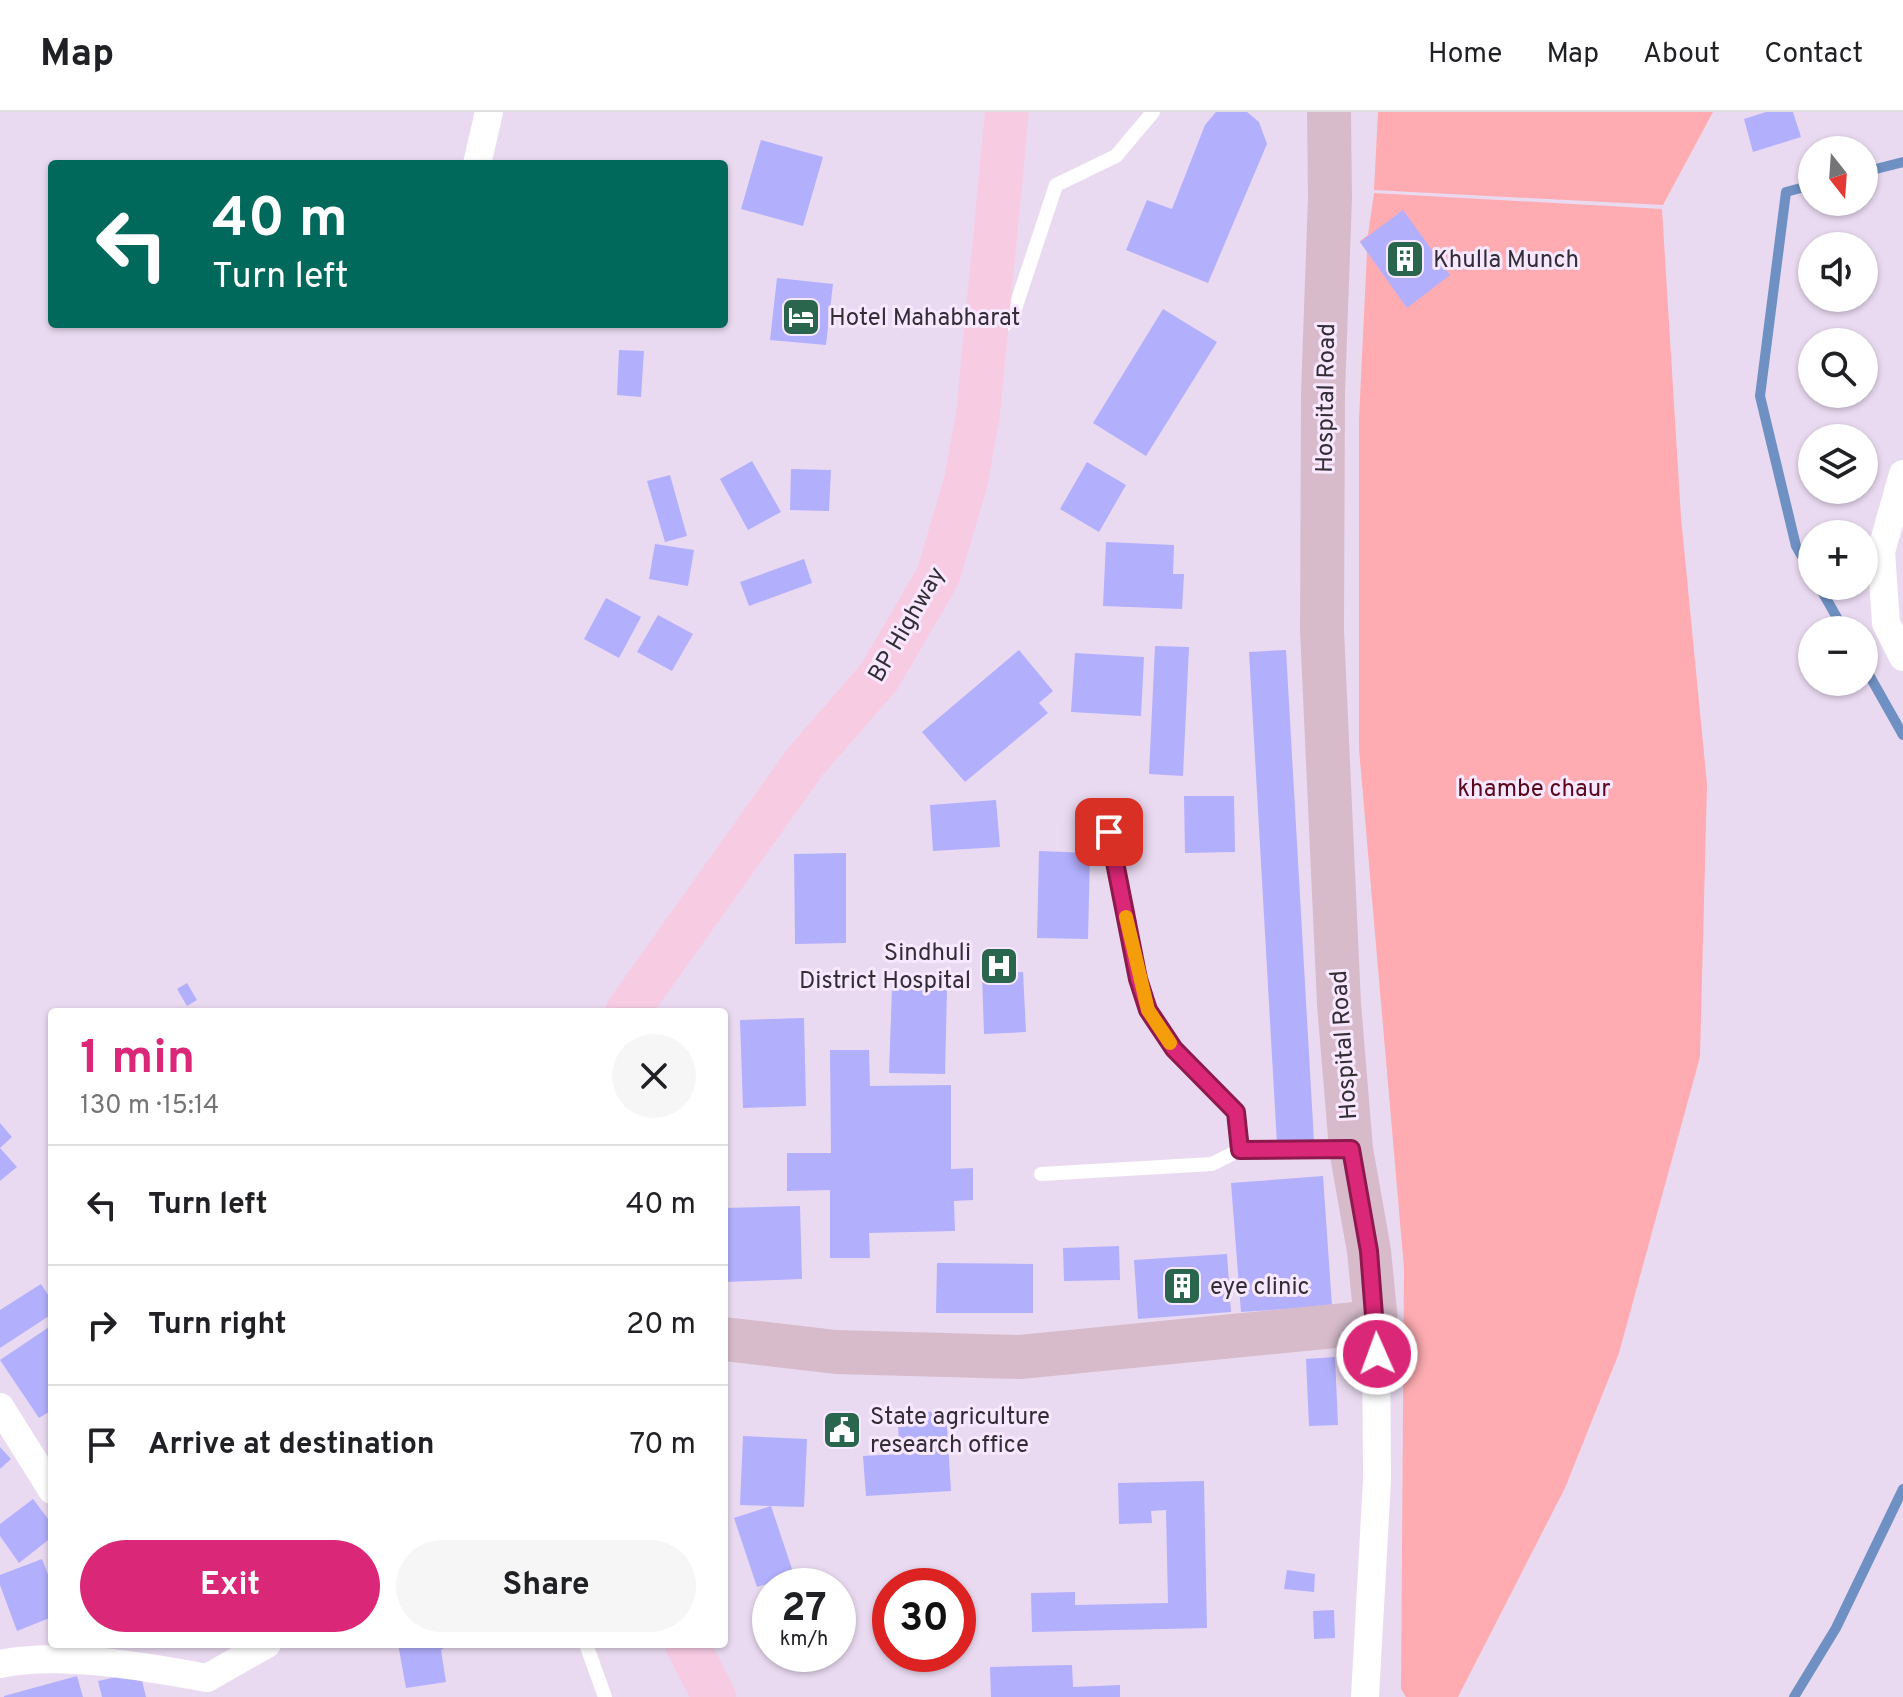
<!DOCTYPE html>
<meta charset="utf-8">
<style>
:root{--surface:#fff;--page:#f6f6f6;--text:#202124;--muted:#757577;--line:#e0e0e0;--accent:#db2777}
body{margin:0;font-family:Overpass,sans-serif;background:var(--page);color:var(--text);height:100vh;display:flex;flex-direction:column;font-size:30px;white-space:nowrap}
*{box-sizing:border-box;margin:0}
p{font-size:26px;color:var(--muted)}
.icon{flex:none;width:44px;height:44px;fill:none;stroke:currentColor;stroke-width:2;stroke-linecap:round;stroke-linejoin:round}
.map{position:relative;flex:1;overflow:hidden}
.sheet{position:absolute;left:48px;top:896px;width:680px;height:640px;display:flex;flex-direction:column;background:var(--surface);border-radius:8px;box-shadow:0 2px 6px #0004}
.sheet>*{flex:none}
.guide{position:absolute;left:48px;top:48px;width:680px;height:168px;border-radius:8px;box-shadow:0 2px 6px #0004;background:#00695c;color:#fff;overflow:hidden}
.needle{width:52px;rotate:163deg}
.buttons{position:absolute;left:1798px;top:24px;display:grid;gap:16px}
.buttons a{display:grid;place-items:center;width:80px;height:80px;border-radius:50%;background:var(--surface);box-shadow:0 2px 6px #0004;font-size:40px}
.speed{position:absolute;left:752px;top:1456px;display:flex;gap:16px;font-size:40px;font-weight:700;text-align:center}
.speed>*{display:grid;place-content:center;width:104px;height:104px;border-radius:50%;background:var(--surface);box-shadow:0 2px 6px #0004;line-height:1}
.speed small{font-size:20px;font-weight:400}
.speed .limit{border:12px solid #d22;background:#fff;color:#111}
.pin{position:absolute;display:grid;place-items:center;width:68px;height:68px;color:#fff;margin:-34px;border-radius:16px;box-shadow:0 4px 12px #0006}
.me{position:absolute;width:88px;margin:-44px;rotate:358deg;stroke-linejoin:round;filter:drop-shadow(0 0 6px #0008)}
.turn{display:flex;align-items:center;gap:28px;height:168px;padding:0 32px;font-size:36px}
.turn .icon{width:104px;height:104px;stroke-width:2.5}
.turn b{display:block;font-size:56px;line-height:68px}
.round{display:grid;place-items:center;flex:none;width:84px;height:84px;border-radius:42px;background:var(--page)}
.summary{display:flex;align-items:center;justify-content:space-between;height:136px;padding:0 32px}
h1{font-size:48px;font-weight:700;line-height:60px;color:var(--accent)}
.primary-button{display:flex;gap:16px;margin-top:auto;padding:16px 32px}
.primary-button a{flex:1;height:92px;border-radius:48px;background:var(--accent);color:#fff;font-size:32px;font-weight:700;line-height:92px;text-align:center}
.primary-button a+a{background:var(--page);color:var(--text)}
ul{padding:0;list-style:none}
li{display:flex;align-items:center;gap:24px;height:120px;padding:0 32px;border-top:2px solid var(--line)}
li div{flex:1}
li b{display:block;font-size:30px}
li em{font-style:normal}
header{display:flex;align-items:center;gap:48px;box-sizing:border-box;height:112px;padding:0 40px;background:var(--surface);border-bottom:2px solid var(--line)}
header strong{font-size:38px}
nav{display:flex;gap:44px;margin-inline-start:auto;font-size:28px}
.map>svg:first-child{display:block}
</style>
<header>
<strong>Map</strong>
<nav><a>Home</a><a>Map</a><a>About</a><a>Contact</a></nav>
</header>
<div class="map">
<svg width="1903" height="1585" viewBox="0 0 1903 1585">
<rect width="100%" height="100%" fill="#eadaf1"/>
<path fill="#feacb1" d="M1378,0H1713L1663,93L1374,78Z
M1374,81L1662,97L1681,405L1707,672L1700,945L1619,1241L1565,1376L1458,1585H1406L1401,1577L1404,1156L1359,637V307L1367,140L1360,129L1368,123Z"/>
<g fill="none" stroke-linecap="round" stroke-linejoin="round">
<path stroke="#6e90c2" stroke-width="10" d="M1864,60L1903,50
M1812,73L1786,80L1760,284L1796,434L1812,462
M1819,474L1844,518
M1864,554L1903,623
M1794,1585L1836,1516L1903,1377"/>
</g>
<path fill="#b2affd" d="M1216,0H1247L1259,10L1267,32L1208,171L1126,138L1147,88L1172,97L1205,13Z
M1766,0H1793L1801,25L1753,40L1744,7Z
M761,28L823,45L803,114L741,97Z
M1403,98L1450,163L1407,196L1360,130Z
M777,166L833,172L826,233L770,228Z
M1163,197L1217,230L1146,344L1093,311Z
M619,238L644,239L641,285L617,283Z
M752,349L781,400L748,418L720,367Z
M1087,350L1126,373L1099,420L1060,397Z
M791,357L831,358L829,399L790,398Z
M670,363L687,424L665,430L647,369Z
M1106,430L1174,433L1173,462H1184L1182,497L1103,494Z
M655,432L694,438L688,474L649,467Z
M804,447L812,471L749,494L740,470Z
M606,486L641,505L619,546L584,527Z
M658,503L693,522L672,559L637,540Z
M1155,534L1189,535L1183,664L1149,662Z
M1019,538L1053,579L1039,591L1048,601L965,670L922,620Z
M1286,538L1314,1030L1277,1032L1249,540Z
M1075,541L1144,545L1141,604L1071,600Z
M1184,684H1234L1235,740L1185,741Z
M996,688L1000,735L933,739L930,693Z
M1039,739L1090,741L1088,827L1037,826Z
M846,741V831L795,832L794,742Z
M1023,860L1026,920L984,922L982,862Z
M187,871L197,888L187,894L177,877Z
M892,876L947,878L945,962L889,961Z
M804,906L806,994L743,996L740,908Z
M830,938H869L870,974L951,973V1057L973,1056V1088L954,1089L955,1119L869,1121L870,1146H830V1078L787,1079V1041H831Z
M0,1011L12,1025L0,1036Z
M0,1036L17,1055L0,1069Z
M1323,1064L1332,1194L1241,1200L1231,1071Z
M800,1094L802,1167L724,1170V1096Z
M1119,1134L1120,1168L1064,1169L1063,1136Z
M1227,1142L1231,1200L1138,1207L1134,1148Z
M937,1151L1033,1152V1201H936Z
M41,1172L52,1189V1202L0,1236V1198Z
M52,1213V1298L39,1306L0,1248Z
M1335,1245L1338,1313L1309,1314L1306,1247Z
M946,1299L951,1379L866,1384L863,1344L900,1342L897,1301Z
M743,1324L807,1327L804,1395L771,1394L794,1463L757,1475L734,1406L771,1394L740,1393Z
M0,1335L11,1347L0,1357Z
M1204,1369L1207,1516L1032,1520L1031,1481L1075,1480V1493L1168,1491L1166,1398L1151,1399L1152,1411L1119,1412L1118,1371Z
M33,1387L52,1412V1425L19,1451L0,1424V1412Z
M42,1447L52,1473V1505L17,1519L0,1473V1463Z
M1287,1458L1315,1462L1314,1480L1284,1477Z
M1334,1498L1335,1526L1314,1527L1313,1499Z
M398,1532H450L441,1538L446,1570L406,1576Z
M1072,1553L1073,1575L1120,1573V1585H991L990,1555Z
M140,1560L146,1585H102L98,1569Z
M77,1564L83,1585H4V1584Z"/>
<g fill="none" stroke-linecap="round" stroke-linejoin="round">
<path stroke="#fff" stroke-width="14" d="M995,222L1012,206L1056,73L1116,44L1153,0
M1109,720L1138,867L1148,898L1174,937L1236,1000L1240,1038
M1041,1062L1212,1052L1240,1038L1346,1037
M586,1532L605,1585"/>
<path stroke="#fff" stroke-width="28" d="M477,52L489,0
M1903,362L1881,440L1886,511L1903,545
M0,1295L52,1378
M0,1552C57,1539 148,1555 207,1566L267,1532
M1365,1585L1377,1368L1376,1210"/>
<path stroke="#d7bbcb" stroke-width="44" d="M724,1227L836,1240L1020,1245L1376,1210L1369,1139L1351,1037L1339,892L1322,518L1323,281L1330,85L1329,0"/>
<path stroke="#f7cce3" stroke-width="44" d="M627,900L805,650L879,565L938,464L966,369L978,302L1007,0
M687,1532L714,1585"/>
</g>
<g fill="none" stroke-linecap="round" stroke-linejoin="round">
<g stroke="#8e194d" stroke-width="20">
<path id="route" d="M1109,720L1138,867L1148,898L1174,937L1236,1000L1240,1038L1351,1037L1369,1139L1377,1242"/>
</g>
<use href="#route" stroke="#db2777" stroke-width="14"/>
<path stroke="#f59e0b" stroke-width="14" d="M1126,805L1148,898L1170,931"/>
</g>
<defs>
<g id="building-square" transform="scale(2)"><rect x="-9" y="-9" width="18" height="18" rx="4" fill="#2a654e" stroke="#f8e8ff"/><path d="M-4-6H4V6H1V3H-1V6H-4ZM-2.5-4.3h1.7v1.8h-1.7ZM.8-4.3h1.7v1.8H.8ZM-2.5-1h1.7V.8h-1.7ZM.8-1h1.7V.8H.8Z" fill="#fff"/></g>
<g id="hotel-square" transform="scale(2)"><rect x="-9" y="-9" width="18" height="18" rx="4" fill="#2a654e" stroke="#f8e8ff"/><path d="M-6-4.5h1.5V1H6V5H4.5V3h-9V5H-6ZM-4 0a1.8 1.8 0 1 1 3.6 0ZM.5 0V-2.5h3Q6-2.5 6 0Z" fill="#fff"/></g>
<g id="hospital-square" transform="scale(2)"><rect x="-9" y="-9" width="18" height="18" rx="4" fill="#2a654e" stroke="#f8e8ff"/><path d="M-5-5h3v3.5h4V-5h3V5h-3V1.5h-4V5h-3Z" fill="#fff"/></g>
<g id="civic-square" transform="scale(2)"><rect x="-9" y="-9" width="18" height="18" rx="4" fill="#2a654e" stroke="#f8e8ff"/><path d="M-.6-6.5H3V-4.5H.6V-3L4-1V1h2V6H-6V1h2V-1L-.6-3ZM-1.2 2.5V6h2.4V2.5Z" fill="#fff"/></g>
</defs>
<g fill-rule="evenodd">
<use href="#building-square" x="1405" y="147"/>
<use href="#hotel-square" x="801" y="205"/>
<use href="#hospital-square" x="999" y="854"/>
<use href="#building-square" x="1182" y="1174"/>
<use href="#civic-square" x="842" y="1318"/>
</g>
<g text-anchor="middle" stroke-width="6" stroke-linejoin="round" paint-order="stroke">
<g font-size="24" fill="#332d36" stroke="#f8e8ff" text-anchor="start">
<text x="1433" y="155">Khulla Munch</text>
<text x="829" y="213">Hotel Mahabharat</text>
<text x="971" y="848" text-anchor="end">Sindhuli<tspan x="971" dy="28">District Hospital</tspan></text>
<text x="1210" y="1182">eye clinic</text>
<text x="870" y="1312">State agriculture<tspan x="870" dy="28">research office</tspan></text>
</g>
<g font-size="24" fill="#332d36" stroke="#f8e8ff">
<text transform="translate(1325 286) rotate(-89)" y="8">Hospital Road</text>
<text transform="translate(906 512) rotate(-60)" y="8">BP Highway</text>
<text transform="translate(1343 933) rotate(-94)" y="8">Hospital Road</text>
</g>
<g font-size="24" fill="#5b091c" stroke="#f8e8ff">
<text x="1534" y="684">khambe chaur</text>
</g>
</g>
</svg>
<div class="buttons">
<a><svg class="needle" viewBox="-14 -14 28 28"><path d="M0-13l5 13h-10z" fill="#e53935"/><path d="M0 13l5-13h-10z" fill="#757577"/></svg></a>
<a><svg class="icon" aria-label="sound" viewBox="0 0 24 24"><path d="M4 9h4l5-4v14l-5-4H4zM17 9q2 3 0 6"/></svg></a>
<a><svg class="icon" aria-label="search" viewBox="0 0 24 24"><circle cx="10" cy="10" r="6"/><path d="M15 15l6 6"/></svg></a>
<a><svg class="icon" aria-label="layers" viewBox="0 0 24 24"><path d="M12 4l9 5-9 5-9-5zM3 14l9 5 9-5"/></svg></a>
<a>+</a>
<a>−</a>
</div>
<div class="speed"><div>27<small>km/h</small></div><div class="limit">30</div></div>
<div class="pin" style="left:1109px;top:720px;background:#d93025"><svg class="icon" aria-label="arrive" viewBox="0 0 24 24"><path d="M6 21V4h12l-3 4 3 4H6"/></svg></div>
<svg class="me" style="left:1377px;top:1242px" viewBox="-20 -20 40 40"><circle r="17" fill="#db2777" stroke="#fff" stroke-width="3"/><path d="M0-11L8 9 0 5-8 9z" fill="#fff"/></svg>
<div class="guide">
<div class="turn"><svg class="icon" aria-label="left" viewBox="0 0 24 24"><path d="M17 20v-9H6M10 6l-5 5 5 5"/></svg><div><b>40 m</b>Turn left</div></div>
</div>
<section class="sheet">
<div class="summary"><div><h1>1 min</h1><p>130 m · 15:14</p></div><a class="round"><svg class="icon" aria-label="close" viewBox="0 0 24 24"><path d="M6 6l12 12M18 6L6 18"/></svg></a></div>
<ul>
<li><svg class="icon" aria-label="left" viewBox="0 0 24 24"><path d="M17 20v-9H6M10 6l-5 5 5 5"/></svg><div><b>Turn left</b></div><em>40 m</em></li>
<li><svg class="icon" aria-label="right" viewBox="0 0 24 24"><path d="M7 20v-9h11M14 6l5 5-5 5"/></svg><div><b>Turn right</b></div><em>20 m</em></li>
<li><svg class="icon" aria-label="arrive" viewBox="0 0 24 24"><path d="M6 21V4h12l-3 4 3 4H6"/></svg><div><b>Arrive at destination</b></div><em>70 m</em></li>
</ul>
<div class="primary-button"><a>Exit</a><a>Share</a></div>
</section>
</div>
